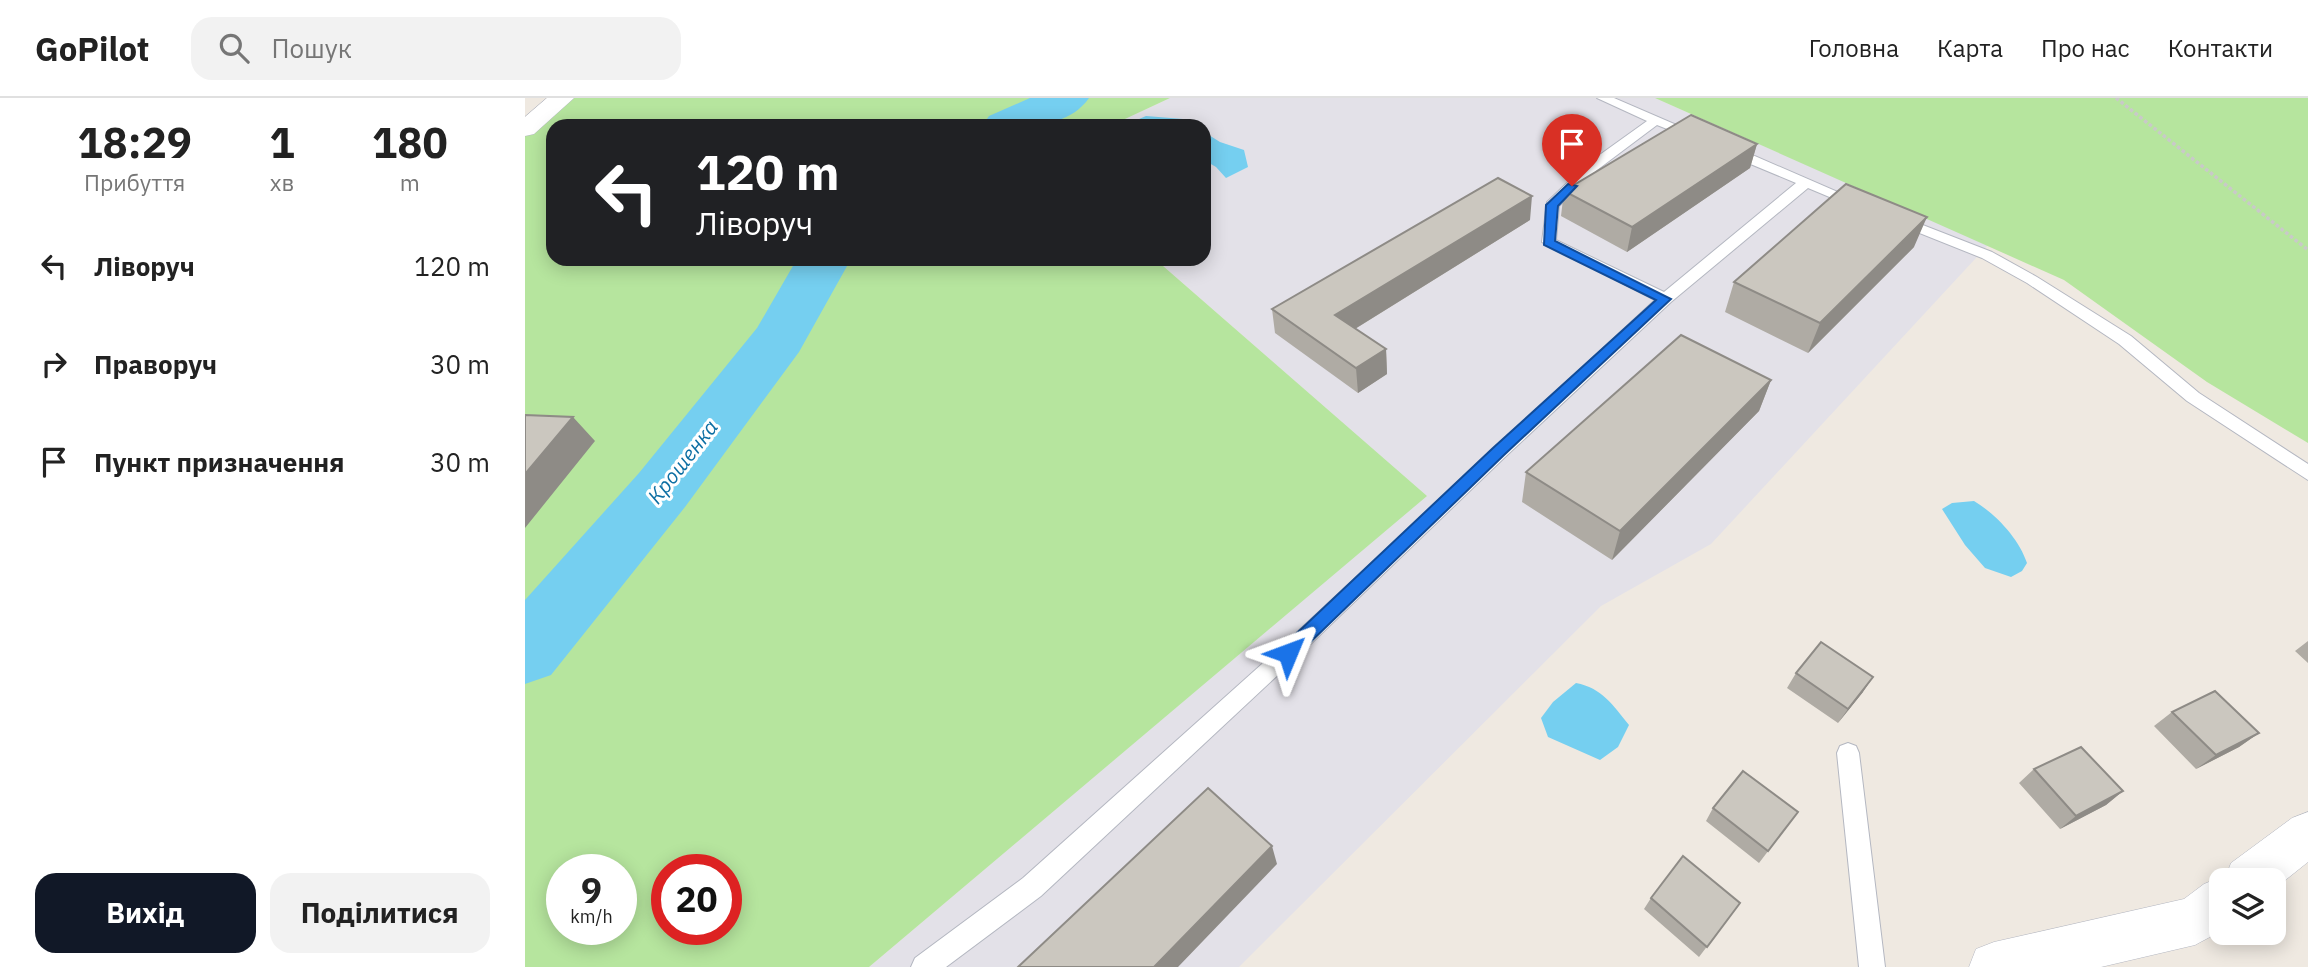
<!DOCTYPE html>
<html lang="uk">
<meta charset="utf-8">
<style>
:root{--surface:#fff;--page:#f2f2f2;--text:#222;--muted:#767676;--line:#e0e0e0;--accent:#111827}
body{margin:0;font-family:"IBM Plex Sans",sans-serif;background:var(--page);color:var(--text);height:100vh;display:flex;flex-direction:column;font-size:26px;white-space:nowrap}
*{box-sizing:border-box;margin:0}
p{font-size:23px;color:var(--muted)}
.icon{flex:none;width:38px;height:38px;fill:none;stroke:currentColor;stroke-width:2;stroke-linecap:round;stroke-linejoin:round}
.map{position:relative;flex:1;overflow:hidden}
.sheet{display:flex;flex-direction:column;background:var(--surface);width:525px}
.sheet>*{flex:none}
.guide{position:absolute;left:21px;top:21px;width:665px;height:147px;border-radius:21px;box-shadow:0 4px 18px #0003;background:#202124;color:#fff;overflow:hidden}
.fabs{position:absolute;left:1684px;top:770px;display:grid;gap:14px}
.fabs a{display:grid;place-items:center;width:77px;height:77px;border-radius:14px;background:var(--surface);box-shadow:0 4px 18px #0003;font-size:35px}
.speed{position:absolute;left:21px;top:756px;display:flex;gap:14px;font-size:35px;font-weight:700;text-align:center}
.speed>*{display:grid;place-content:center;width:91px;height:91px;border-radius:50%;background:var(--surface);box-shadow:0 4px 18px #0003;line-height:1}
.speed small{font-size:18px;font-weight:400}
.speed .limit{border:10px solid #d22;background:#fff;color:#111}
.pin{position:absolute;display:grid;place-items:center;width:60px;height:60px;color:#fff;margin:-72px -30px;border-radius:50% 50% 50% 0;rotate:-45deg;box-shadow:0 0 7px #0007}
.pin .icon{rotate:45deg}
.me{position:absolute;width:77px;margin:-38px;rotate:46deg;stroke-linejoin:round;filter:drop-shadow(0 0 5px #0008)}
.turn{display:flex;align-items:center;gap:24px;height:147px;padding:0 35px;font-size:32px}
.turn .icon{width:91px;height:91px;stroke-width:2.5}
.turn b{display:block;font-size:49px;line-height:60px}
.eta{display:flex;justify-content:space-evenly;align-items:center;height:119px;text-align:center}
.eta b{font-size:42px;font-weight:700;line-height:49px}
.primary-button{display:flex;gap:14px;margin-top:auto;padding:14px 35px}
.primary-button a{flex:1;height:80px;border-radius:21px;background:var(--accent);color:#fff;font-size:28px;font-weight:700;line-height:80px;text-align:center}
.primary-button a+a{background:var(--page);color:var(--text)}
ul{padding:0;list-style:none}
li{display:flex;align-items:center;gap:21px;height:98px;padding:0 35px}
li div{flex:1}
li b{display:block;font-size:26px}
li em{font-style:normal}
header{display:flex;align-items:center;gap:42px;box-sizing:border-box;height:98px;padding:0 35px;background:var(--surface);border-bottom:2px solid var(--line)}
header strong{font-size:33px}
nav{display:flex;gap:38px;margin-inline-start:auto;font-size:24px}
.search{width:490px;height:63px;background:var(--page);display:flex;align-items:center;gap:18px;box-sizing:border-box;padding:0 24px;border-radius:21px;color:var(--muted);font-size:26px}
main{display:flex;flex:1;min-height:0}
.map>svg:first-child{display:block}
</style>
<header>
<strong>GoPilot</strong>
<div class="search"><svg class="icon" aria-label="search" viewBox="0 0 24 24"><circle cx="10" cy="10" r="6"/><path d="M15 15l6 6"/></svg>Пошук</div>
<nav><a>Головна</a><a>Карта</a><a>Про нас</a><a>Контакти</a></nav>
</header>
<main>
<section class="sheet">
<div class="eta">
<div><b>18:29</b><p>Прибуття</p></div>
<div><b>1</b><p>хв</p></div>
<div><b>180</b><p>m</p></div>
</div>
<ul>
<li><svg class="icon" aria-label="left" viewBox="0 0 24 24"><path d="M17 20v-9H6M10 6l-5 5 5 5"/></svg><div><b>Ліворуч</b></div><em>120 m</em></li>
<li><svg class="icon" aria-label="right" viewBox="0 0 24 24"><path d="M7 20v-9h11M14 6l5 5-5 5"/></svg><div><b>Праворуч</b></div><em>30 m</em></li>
<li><svg class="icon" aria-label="arrive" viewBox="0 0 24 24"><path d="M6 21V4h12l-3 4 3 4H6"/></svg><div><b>Пункт призначення</b></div><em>30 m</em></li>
</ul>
<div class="primary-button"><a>Вихід</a><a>Поділитися</a></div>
</section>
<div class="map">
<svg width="1783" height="869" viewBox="0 0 1783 869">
<rect width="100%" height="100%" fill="#efe9e1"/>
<path fill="#e3e1e8" d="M645,0H1130L1463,147L1186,446L1076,508L714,869H344L901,398L630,161H679V28H585Z"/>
<path fill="#b6e59e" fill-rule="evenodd" d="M37,0H645L585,28H28V161H630L902,398L344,869H0V31ZM37,772H96V831H37ZM142,772H201V831H142Z
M1130,0H1783V345L1682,284L1539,182Z"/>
<path fill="#75cff0" d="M621,18L658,21L669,28H598Z
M679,34L695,44L719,52L723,69L701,80L691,69L679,62Z
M1449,403C1471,416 1494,441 1502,465L1497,473L1486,479L1460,470L1440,447L1417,411L1427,405Z
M1051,585C1077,590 1088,607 1104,627L1093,649L1075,662L1023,639L1016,620L1028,604Z"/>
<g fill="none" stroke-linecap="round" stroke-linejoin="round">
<path fill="#75cff0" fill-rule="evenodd" d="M505,0H564C541,33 493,28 457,28L464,18Z
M272,161H326L274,254L160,409L26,577L0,586V502L114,375L232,230Z"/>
<g stroke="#b4b7c1" stroke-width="2">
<path id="lane" d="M1072,0H1089L1177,38L1170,42L1132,27L1072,72L1034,108L1031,142L1139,194L1271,85L1199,55V49H1209L1338,105L1331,109L1326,108L1283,90L1146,204L980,359L770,561L516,798L421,869H386L390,860L498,780L756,549L1130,202L1017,144L1022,104L1062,66L1122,23Z
M1372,117L1467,154L1512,179L1606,238L1674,295L1783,366V382L1662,303L1594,246L1502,185L1457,160L1367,124L1365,121Z
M1323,645L1331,648L1334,655L1360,869H1334L1312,655L1315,648Z"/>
</g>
<g stroke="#b4b7c1" stroke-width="1">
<path id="street" d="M22,0H49L9,36L0,38V19Z
M1783,714V764L1748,792V782H1696V833L1670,847L1576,869H1444L1451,851L1469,844L1659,801L1679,786L1696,779L1700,781L1706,765L1767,720Z"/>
</g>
<path stroke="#c9c9c9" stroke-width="3.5" stroke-dasharray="3.5 2.5" stroke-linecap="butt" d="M1591,0L1783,152"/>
<use href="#lane" fill="#fff" fill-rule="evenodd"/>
<use href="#street" fill="#fff" fill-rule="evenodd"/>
</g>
<path fill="#afaba4" d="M1232,46L1225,70L1102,154L1036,118L1039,93Z
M1005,122L830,231L861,251L862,276L833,295L750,235L747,211Z
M1389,149L1283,255L1200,214L1209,184Z
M1246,282L1234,313L1087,462L997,404L1001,374Z
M1783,543V565L1770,553Z
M1271,575L1338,594L1313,625L1262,590Z
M1647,614L1734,635L1714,649L1671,671L1629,628Z
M1509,671L1598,693L1581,707L1535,731L1494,685Z
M1188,710L1273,714L1234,765L1181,723Z
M1126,800L1215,805L1174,859L1119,811Z"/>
<path fill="#8e8b86" d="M1232,46L1225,70L1102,154L1107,129Z
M1007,98L1005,122L812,242L810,217Z
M1402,119L1389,149L1283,255L1295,225Z
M861,251L862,276L833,295L831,270Z
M1246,282L1234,313L1087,462L1095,433Z
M48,319L70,343L0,430V376Z
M1348,579L1338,594L1313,625L1323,611Z
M1734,635L1714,649L1671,671L1691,657Z
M1598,693L1581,707L1535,731L1551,718Z
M747,748L752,766L653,869H629Z"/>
<path fill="#cbc7bf" stroke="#8e8b86" stroke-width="2" d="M1166,17L1232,46L1107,129L1039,93Z
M973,80L1007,98L810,217L861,251L831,270L747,211Z
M1321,86L1402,119L1295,225L1209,184Z
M1156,237L1246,282L1095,433L1001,374Z
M0,317L48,319L0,376Z
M1296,544L1348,579L1323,611L1271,575Z
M1690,593L1734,635L1691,657L1647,614Z
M1556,649L1598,693L1551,718L1509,671Z
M1218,673L1273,714L1243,753L1188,710Z
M683,690L747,748L629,869H493Z
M1158,758L1215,805L1182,849L1126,800Z"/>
<path fill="#1a73e8" stroke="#114b97" stroke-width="2" d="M1043,86L1052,88L1033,108L1030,143L1146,201L979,357L769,560L763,563L756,560L754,555L756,550L968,350L1131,202L1019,147L1021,107Z"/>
<g text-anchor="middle" stroke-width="6" stroke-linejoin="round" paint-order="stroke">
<g font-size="21" font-style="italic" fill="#0d6fa3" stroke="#fff">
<text transform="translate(158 364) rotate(-52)" y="7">Крошенка</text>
</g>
</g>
</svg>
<div class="fabs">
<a><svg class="icon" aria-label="layers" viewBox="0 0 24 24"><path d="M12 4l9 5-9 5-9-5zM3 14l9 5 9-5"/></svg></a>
</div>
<div class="speed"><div>9<small>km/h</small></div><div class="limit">20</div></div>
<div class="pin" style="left:1047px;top:88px;background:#d93025"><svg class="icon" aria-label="arrive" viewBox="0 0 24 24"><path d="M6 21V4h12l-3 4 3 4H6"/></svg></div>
<svg class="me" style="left:763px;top:555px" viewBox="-20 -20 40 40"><path d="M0-17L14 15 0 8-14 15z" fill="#1a73e8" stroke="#fff" stroke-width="4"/></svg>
<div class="guide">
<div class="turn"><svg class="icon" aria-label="left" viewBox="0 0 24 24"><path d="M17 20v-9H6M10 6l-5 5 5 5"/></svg><div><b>120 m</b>Ліворуч</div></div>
</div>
</div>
</main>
